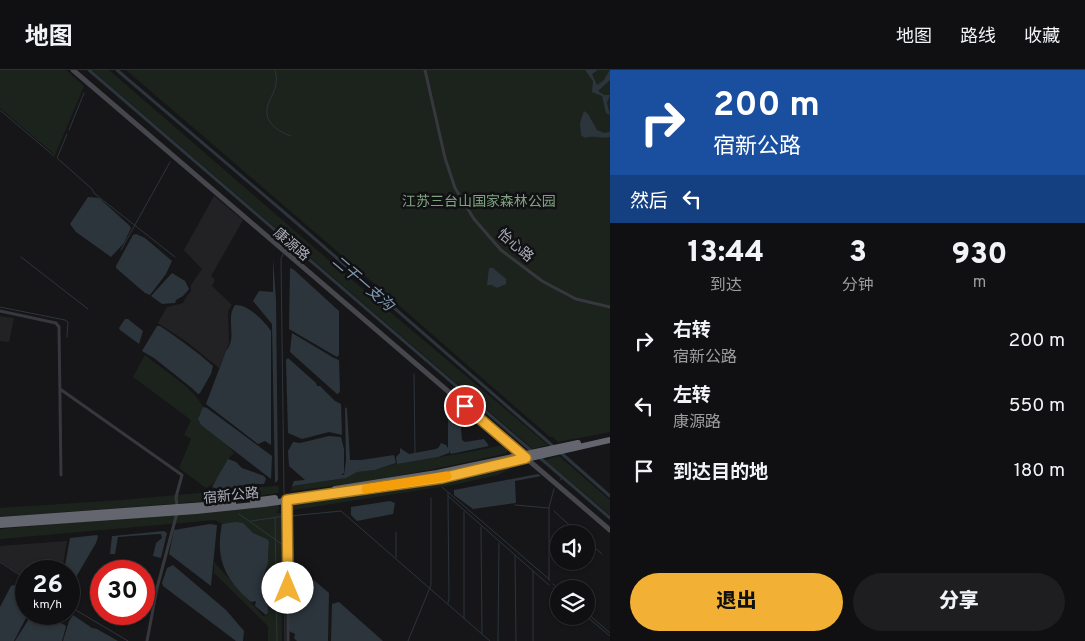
<!DOCTYPE html>
<html lang="zh">
<meta charset="utf-8">
<style>
:root{--surface:#101012;--page:#1e1e20;--text:#f1f3f6;--muted:#9c9d9f;--line:#303032;--accent:#f2b134}
body{margin:0;font-family:Overpass,"Noto Sans SC",sans-serif;background:var(--page);color:var(--text);height:100vh;display:flex;flex-direction:column;font-size:19px;white-space:nowrap}
*{box-sizing:border-box;margin:0}
p{font-size:16px;color:var(--muted)}
.icon{flex:none;width:28px;height:28px;fill:none;stroke:currentColor;stroke-width:2;stroke-linecap:round;stroke-linejoin:round}
.map{position:relative;flex:1;overflow:hidden}
.details{display:flex;flex-direction:column;background:var(--surface);width:475px}
.details>*{flex:none}
.banner{background:#1a4fa0;color:#fff;overflow:hidden}
.tools{position:absolute;left:550px;top:455px;display:grid;gap:10px}
.tools a{display:grid;place-items:center;width:45px;height:45px;border-radius:50%;background:var(--surface);box-shadow:0 1px 4px #0004,0 0 0 1px var(--line);font-size:25px}
.speed{position:absolute;left:15px;top:490px;display:flex;gap:10px;font-size:25px;font-weight:700;text-align:center}
.speed>*{display:grid;place-content:center;width:65px;height:65px;border-radius:50%;background:var(--surface);box-shadow:0 1px 4px #0004,0 0 0 1px var(--line);line-height:1}
.speed small{font-size:12px;font-weight:400}
.speed .limit{border:8px solid #d22;background:#fff;color:#111}
.pin{position:absolute;display:grid;place-items:center;width:42px;height:42px;color:#fff;margin:-21px;border:2px solid #fff;border-radius:50%;box-shadow:0 1px 5px #0007}
.me{position:absolute;width:55px;margin:-28px;rotate:0deg;stroke-linejoin:round;filter:drop-shadow(0 0 4px #0008)}
.turn{display:flex;align-items:center;gap:18px;height:105px;padding:0 20px;font-size:22px}
.turn .icon{width:65px;height:65px;stroke-width:2.5}
.turn b{display:block;font-size:35px;line-height:42px}
.then{display:flex;align-items:center;height:48px;padding:0 20px;background:#0003;gap:10px;font-size:19px}
.eta{display:flex;justify-content:space-evenly;align-items:center;height:85px;text-align:center}
.eta b{font-size:30px;font-weight:800;line-height:35px}
.button{display:flex;gap:10px;margin-top:auto;padding:10px 20px}
.button a{flex:1;height:58px;border-radius:30px;background:var(--accent);color:#111;font-size:20px;font-weight:800;line-height:58px;text-align:center}
.button a+a{background:var(--page);color:var(--text)}
ul{padding:0;list-style:none}
li{display:flex;align-items:center;gap:15px;height:65px;padding:0 20px}
li div{flex:1}
li b{display:block;font-size:19px}
li em{font-style:normal}
header{display:flex;align-items:center;gap:30px;box-sizing:border-box;height:70px;padding:0 25px;background:var(--surface);border-bottom:1px solid var(--line)}
header strong{font-size:24px}
nav{display:flex;gap:28px;margin-inline-start:auto;font-size:18px}
main{display:flex;flex:1;min-height:0}
.map>svg:first-child{display:block}
</style>
<header>
<strong>地图</strong>
<nav><a>地图</a><a>路线</a><a>收藏</a></nav>
</header>
<main>
<div class="map">
<svg width="610" height="571" viewBox="0 0 610 571">
<rect width="100%" height="100%" fill="#161618"/>
<path fill="#222225" d="M214,126L243,150L211,206L215,210L212,216L232,235L228,241L229,274L219,298L187,272L158,253L167,237L183,233L188,224L191,222V215L202,199L184,180Z
M0,246L14,248L9,272L0,271Z
M67,471L62,501H26V508L0,491V476Z"/>
<path fill="#1c231d" d="M0,0H66L84,16L55,85L0,38Z
M92,0H109L339,199L548,375L533,379Z
M126,0H610V362L558,372L553,367H550L324,170Z
M145,285C161,298 196,320 203,337L198,349L201,355L226,374L234,383C220,395 223,410 206,418L179,398L191,369L184,365L191,350L133,307Z
M503,375L507,380V383L504,384C434,400 363,413 291,421L292,416L346,408L357,402L375,400L395,394L464,383Z
M559,386L610,430V445L545,390Z
M509,395L510,399L498,405L452,415L293,440L290,438L292,432Z
M274,416H278L279,418L278,423L235,429L0,447V438L122,430Z
M277,434L279,436V439L276,443H281L282,571H268V556L214,503V492L263,546L268,545L269,509L264,504L267,495V469L225,453L222,454L215,450L0,469V459Z"/>
<path fill="#2c353c" d="M585,0H598L592,4L597,15L603,11L610,0V10L598,21L604,25H610L607,33L610,45L606,43L602,26L592,22L593,11Z
M584,41L588,44L597,60L604,63L610,62V67C601,69 594,65 585,68L581,65L580,53Z
M88,127L99,128L130,156L131,158L124,173L111,187L76,162L70,154Z
M136,164L145,168L172,191L166,204L150,225L145,223L116,198V196L133,165Z
M273,188L276,230L278,410L275,413L272,254L253,231L259,221L273,222Z
M290,198L293,199L339,241V285L337,287L289,259Z
M489,198H493L506,209V214L497,218L492,215H487Z
M172,203L185,211L189,219L183,226L176,230L175,233L162,234L151,226Z
M235,235C248,234 264,251 271,261V375L265,371L258,374L206,334L226,281C238,267 225,249 235,235Z
M125,249H128L143,261L139,274L120,260L119,258Z
M157,256H160C178,268 196,281 213,296L211,304L200,323L198,324L193,319L154,288L142,281Z
M292,263L334,288L339,290L340,321L339,323L337,324L290,282Z
M288,288L316,313L317,316H320L335,331L341,334L342,365L329,362L302,369L288,363L286,290Z
M203,337L207,338L272,386L271,409L201,355L198,349Z
M345,337L347,339L350,390H361L394,385L396,393L375,400L357,402L346,408L292,416L294,411L305,410L289,396L288,381L293,372L300,373L329,366L341,367L344,379V403L341,405H344L346,391Z
M448,341L460,347L462,370L465,372L484,369L489,376L451,384L449,381V383L438,387L397,394L396,387L400,383V378L409,384L436,379L439,377L441,373L446,375L448,378Z
M228,389L236,392L242,398L264,406L266,409L264,414H249L221,420L212,417Z
M538,404L541,406L515,411L516,433L473,439L454,425V420Z
M390,431L395,433L393,444L357,451L351,445V437Z
M235,452L243,453L253,463L267,469L269,472C268,479 268,486 268,493C267,498 263,503 264,508C267,521 268,530 268,543L266,545L255,536L256,531L251,532C225,509 215,489 222,454Z
M210,454L217,455L211,516L169,484L174,460Z
M164,461L167,463L161,488L153,486L156,473L162,468L161,464H158L118,467L115,484H110L112,466H113Z
M97,465L98,467L96,473L69,519V501H64L70,468Z
M289,489L329,523L328,571H297L294,568L295,564L289,561V545C293,543 296,536 295,532L289,527Z
M173,495L226,540L244,561L243,571H236L163,516L162,513L167,498Z
M13,515L19,517L26,526V544H28L14,571H0V537L11,516Z
M339,532L383,571H331L332,534Z
M32,544H40L65,555L66,557L62,571H15Z
M73,545L92,558L97,559L118,571H63L69,551Z"/>
<g fill="none" stroke-linecap="round" stroke-linejoin="round">
<path stroke="#2c353c" stroke-width="1" d="M275,0C276,4 277,8 276,12C276,21 270,27 268,35C263,52 277,61 291,66
M0,40L54,86
M69,60L84,23
M67,64L57,88L91,118L95,124L175,187
M284,179L287,170
M121,180L170,92
M283,184L281,189L284,424
M21,187L88,239
M0,237L65,250L68,252L67,267
M414,304L415,383
M560,410L563,407
M442,417L550,510
M448,423V426L549,515
M284,435L285,571
M515,435L549,438
M554,441L579,464
M239,444L283,475
M290,446L341,441L490,571
M275,447L277,571
M251,451L285,446
M481,457L482,563
M396,462V487
M586,470L602,484
M515,486L516,571
M0,492L26,509
M549,510V437L554,419
M553,514L559,519
M553,518L559,523
M448,533L449,528L448,427
M69,536L128,571
M586,542L610,563
M586,546L610,566
M464,548V442
M408,571L431,515V428
M498,571L499,473
M533,571V501"/>
<path stroke="#2c353c" stroke-width="3" d="M89,0L534,383
M117,0L292,149L554,377
M560,382L610,426
M539,387L610,448"/>
<path stroke="#37383d" stroke-width="3" d="M425,0L445,88L455,118L474,149L501,180L542,211L576,229L610,237
M0,241L56,253L59,257L61,405
M60,319L182,405L176,427L177,436
M288,426V571
M147,571L157,518L177,443"/>
<path stroke="#45474d" stroke-width="5" d="M73,0L610,460"/>
<path stroke="#63666e" stroke-width="6" d="M335,419L437,403L578,373
M253,431L275,428
M0,450L233,433
M0,455L196,441L264,434L442,408L610,370"/>
</g>
<g fill="none" stroke-linecap="round" stroke-linejoin="round">
<g stroke="#9d7322" stroke-width="12">
<path id="route" d="M288,518L287,430L442,408L526,388L465,336"/>
</g>
<use href="#route" stroke="#f2b134" stroke-width="9"/>
<path stroke="#f59e0b" stroke-width="9" d="M366,419L447,406"/>
</g>
<g text-anchor="middle" stroke-width="5" stroke-linejoin="round" paint-order="stroke">
<g font-size="14" fill="#7fa381" stroke="#111113">
<text x="479" y="136">江苏三台山国家森林公园</text>
</g>
<g font-size="14" fill="#a8adb8" stroke="#111113">
<text transform="translate(292 174) rotate(41)" y="5">康源路</text>
<text transform="translate(516 175) rotate(41)" y="5">怡心路</text>
<text transform="translate(231 425) rotate(-6)" y="5">宿新公路</text>
</g>
<g font-size="15" font-style="italic" fill="#7f9bb3" stroke="#111113">
<text transform="translate(363 213) rotate(41)" y="5">二干一支沟</text>
</g>
</g>
</svg>
<div class="tools">
<a><svg class="icon" aria-label="sound" viewBox="0 0 24 24"><path d="M4 9h4l5-4v14l-5-4H4zM17 9q2 3 0 6"/></svg></a>
<a><svg class="icon" aria-label="layers" viewBox="0 0 24 24"><path d="M12 4l9 5-9 5-9-5zM3 14l9 5 9-5"/></svg></a>
</div>
<div class="speed"><div>26<small>km/h</small></div><div class="limit">30</div></div>
<div class="pin" style="left:465px;top:336px;background:#d93025"><svg class="icon" aria-label="arrive" viewBox="0 0 24 24"><path d="M6 21V4h12l-3 4 3 4H6"/></svg></div>
<svg class="me" style="left:288px;top:518px" viewBox="-20 -20 40 40"><circle r="19" fill="#fff"/><path d="M0-13L10 11 0 6-10 11z" fill="#f2b134"/></svg>
</div>
<section class="details">
<div class="banner">
<div class="turn"><svg class="icon" aria-label="right" viewBox="0 0 24 24"><path d="M7 20v-9h11M14 6l5 5-5 5"/></svg><div><b>200 m</b>宿新公路</div></div>
<div class="then">然后<svg class="icon" aria-label="left" viewBox="0 0 24 24"><path d="M17 20v-9H6M10 6l-5 5 5 5"/></svg></div>
</div>
<div class="eta">
<div><b>13:44</b><p>到达</p></div>
<div><b>3</b><p>分钟</p></div>
<div><b>930</b><p>m</p></div>
</div>
<ul>
<li><svg class="icon" aria-label="right" viewBox="0 0 24 24"><path d="M7 20v-9h11M14 6l5 5-5 5"/></svg><div><b>右转</b><p>宿新公路</p></div><em>200 m</em></li>
<li><svg class="icon" aria-label="left" viewBox="0 0 24 24"><path d="M17 20v-9H6M10 6l-5 5 5 5"/></svg><div><b>左转</b><p>康源路</p></div><em>550 m</em></li>
<li><svg class="icon" aria-label="arrive" viewBox="0 0 24 24"><path d="M6 21V4h12l-3 4 3 4H6"/></svg><div><b>到达目的地</b></div><em>180 m</em></li>
</ul>
<div class="button"><a>退出</a><a>分享</a></div>
</section>
</main>
